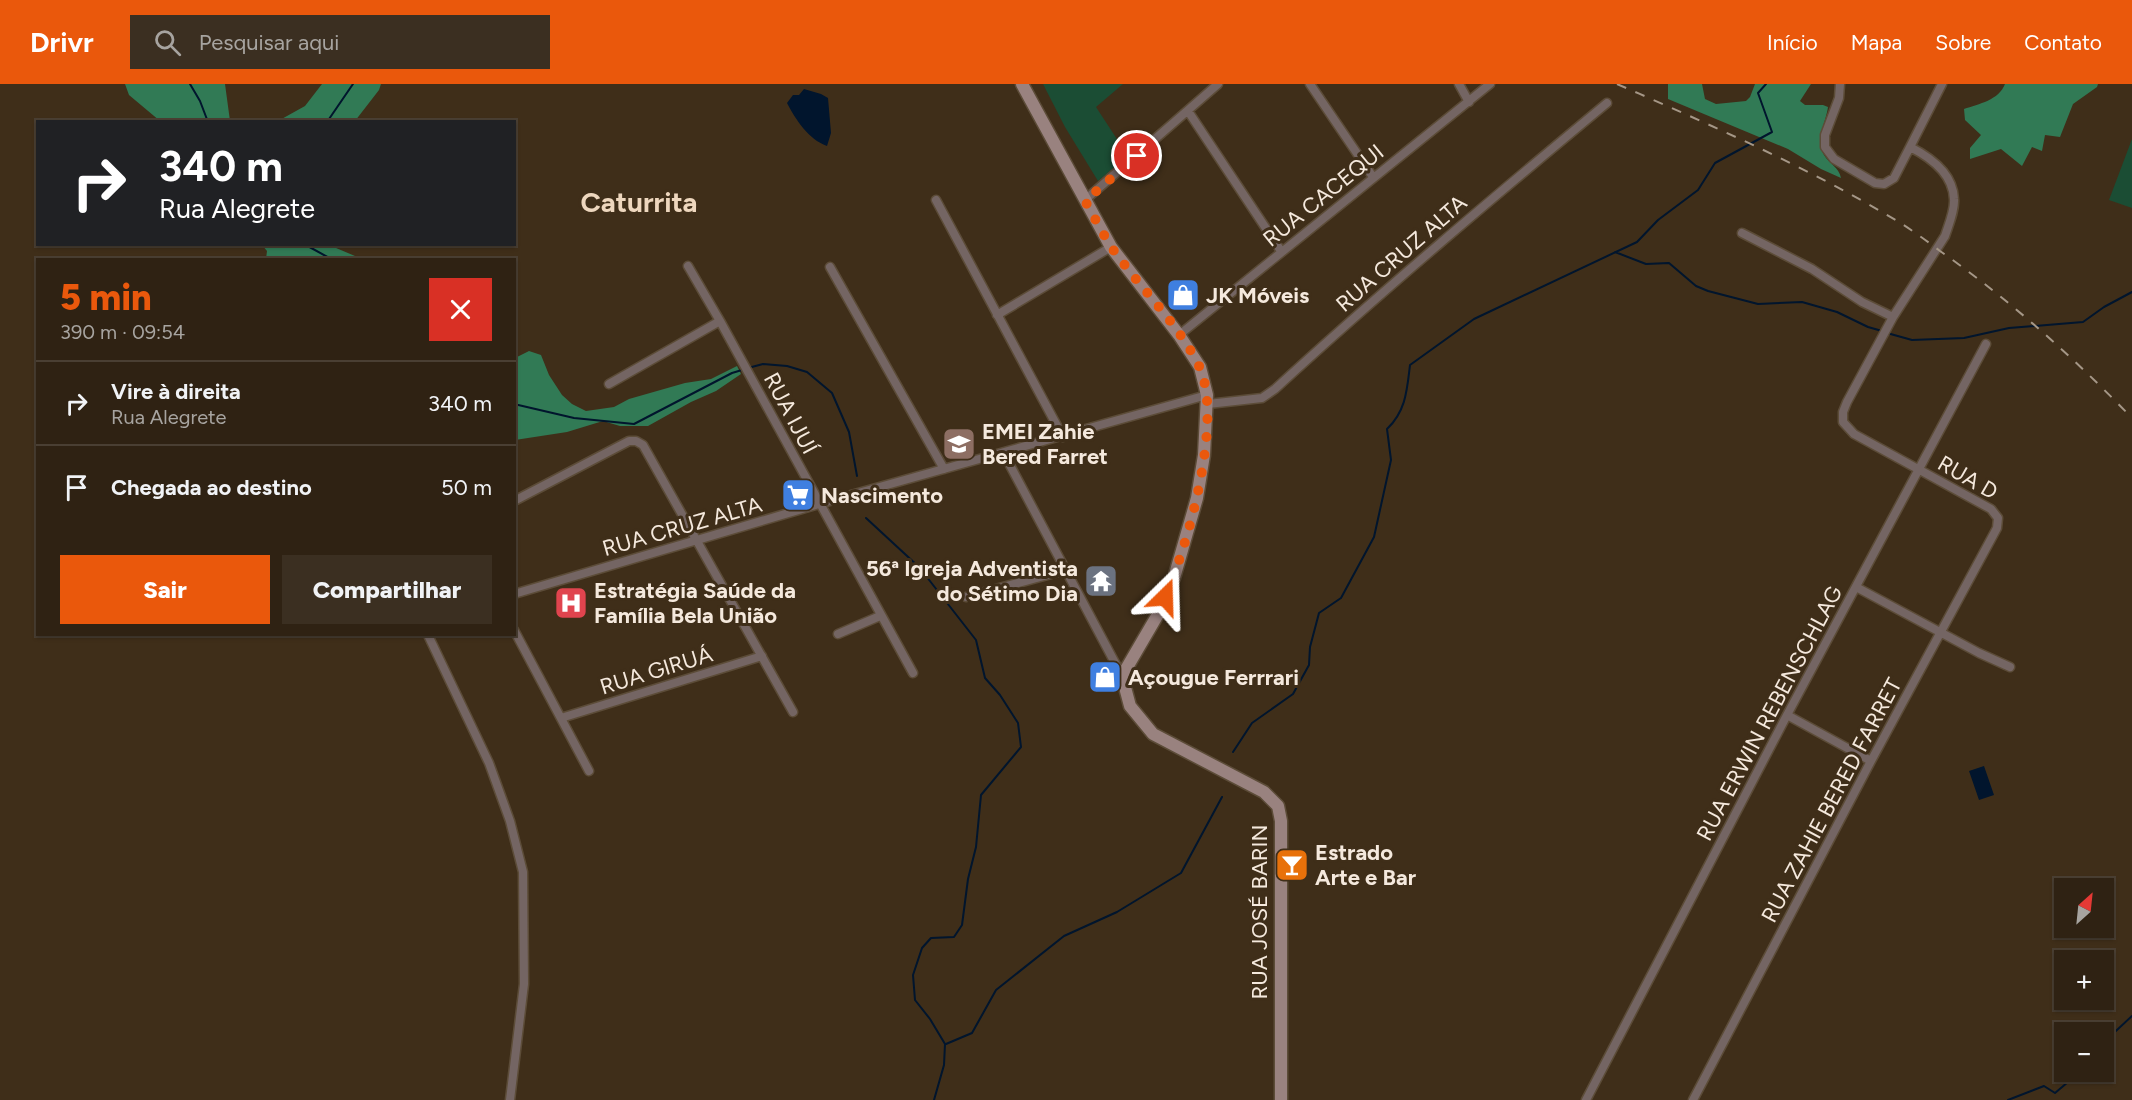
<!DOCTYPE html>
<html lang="pt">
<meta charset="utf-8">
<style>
:root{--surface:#2f2213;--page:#3b2f21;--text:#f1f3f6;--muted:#a7a4a0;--line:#4a3f33;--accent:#ea580c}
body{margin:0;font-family:Figtree,sans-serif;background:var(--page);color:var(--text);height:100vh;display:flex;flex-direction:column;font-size:22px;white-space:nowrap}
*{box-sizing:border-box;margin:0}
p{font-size:20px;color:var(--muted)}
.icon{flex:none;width:33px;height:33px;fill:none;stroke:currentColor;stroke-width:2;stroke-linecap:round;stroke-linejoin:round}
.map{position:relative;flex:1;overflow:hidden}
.panel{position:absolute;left:36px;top:174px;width:480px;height:378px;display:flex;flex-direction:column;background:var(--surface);border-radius:0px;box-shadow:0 2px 4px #0004,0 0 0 2px var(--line)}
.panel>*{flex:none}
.hud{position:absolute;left:36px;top:36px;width:480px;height:126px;border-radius:0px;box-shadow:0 2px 4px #0004,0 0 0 2px var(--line);background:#202124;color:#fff;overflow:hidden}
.needle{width:39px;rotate:27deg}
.fabs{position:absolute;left:2054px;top:794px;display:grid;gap:12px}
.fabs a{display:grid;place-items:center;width:60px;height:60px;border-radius:0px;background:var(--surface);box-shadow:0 2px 4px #0004,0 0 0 2px var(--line);font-size:30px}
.pin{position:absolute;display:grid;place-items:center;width:51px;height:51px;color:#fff;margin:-26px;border:3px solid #fff;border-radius:50%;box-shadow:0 2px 6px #0007}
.me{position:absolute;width:66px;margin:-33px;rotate:22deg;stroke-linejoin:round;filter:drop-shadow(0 0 4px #0008)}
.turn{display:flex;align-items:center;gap:21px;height:126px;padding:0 24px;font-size:27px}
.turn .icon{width:78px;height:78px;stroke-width:2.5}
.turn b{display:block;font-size:42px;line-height:51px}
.round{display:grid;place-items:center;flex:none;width:63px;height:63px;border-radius:0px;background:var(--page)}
.head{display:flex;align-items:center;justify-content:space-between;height:102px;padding:0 24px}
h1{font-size:36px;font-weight:800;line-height:45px;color:var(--accent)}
.cta{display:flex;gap:12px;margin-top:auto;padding:12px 24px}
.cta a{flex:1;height:69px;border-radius:0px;background:var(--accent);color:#fff;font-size:24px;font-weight:800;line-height:69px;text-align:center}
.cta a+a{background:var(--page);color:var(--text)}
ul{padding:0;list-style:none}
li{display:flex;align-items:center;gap:18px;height:84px;padding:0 24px;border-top:2px solid var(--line)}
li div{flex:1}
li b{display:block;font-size:22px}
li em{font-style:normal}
header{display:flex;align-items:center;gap:36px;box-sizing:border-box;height:84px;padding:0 30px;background:var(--accent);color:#fff}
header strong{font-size:28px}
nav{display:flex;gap:33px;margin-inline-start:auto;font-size:21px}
.search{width:420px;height:54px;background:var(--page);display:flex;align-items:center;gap:15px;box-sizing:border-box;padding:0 21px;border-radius:0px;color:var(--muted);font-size:22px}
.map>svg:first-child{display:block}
</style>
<header>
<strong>Drivr</strong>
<div class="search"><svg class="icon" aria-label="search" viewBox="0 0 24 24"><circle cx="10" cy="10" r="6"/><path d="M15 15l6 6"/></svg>Pesquisar aqui</div>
<nav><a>Início</a><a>Mapa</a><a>Sobre</a><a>Contato</a></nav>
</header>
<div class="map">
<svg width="2132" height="1016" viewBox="0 0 2132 1016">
<rect width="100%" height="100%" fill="#3f2e19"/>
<path fill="#1b4d34" d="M1043,0H1123L1096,23L1128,72L1098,97L1065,43Z
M2132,55V124L2109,116Z"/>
<path fill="#317a55" d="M125,0H225L230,37H160L129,11Z
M322,0H381L379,6L355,37H278L305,22Z
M1668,0H1702L1705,15L1716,20L1746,17L1750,13L1755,0H1811L1800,17L1805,21H1823L1828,23C1826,39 1815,55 1824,71C1829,80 1839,83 1841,94L1821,85L1788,65L1668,15Z
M2005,0H2098L2097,3L2073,20L2060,53L2045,51L2042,67L2032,63L2022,82L2001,65L1970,75V64L1981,51L1965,36L1964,25C1979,20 1999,16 2005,0Z
M262,161H329L355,172L391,175H266L267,167Z
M529,267L541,271L549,291L562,311L572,320L586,327L614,323L629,315L685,299L711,295L737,282L741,290L716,307L691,318L648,342H620L603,337L567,348L515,356V274Z"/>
<path fill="#01152d" d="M804,5L821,10L828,14L831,49L827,62C808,55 796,36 787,19L793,11H799Z
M1984,682L1994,711L1979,716L1969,687Z"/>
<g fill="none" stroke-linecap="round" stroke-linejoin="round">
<path stroke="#01152d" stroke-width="2" d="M190,0L200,17L208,38
M327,38L353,0
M304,160L333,176
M1615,168L1646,180L1669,179L1696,202L1708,207L1758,220L1802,218L1837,228L1868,243L1882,247
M1887,249L1912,256L1964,254L2009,244L2083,238L2104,223L2132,208
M748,284L763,280L787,282L807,288L832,309L849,348L857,392
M514,320L574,334L634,340L732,289L742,286
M866,434L919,483L976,556L985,594L1000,611L1018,639L1021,663L981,711L976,763L968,795L962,841L954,853L931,854L922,864L913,891L915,916L930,935L945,960L944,981L934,1016
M1233,668L1252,639L1293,610L1309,581L1310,563L1319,529L1341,514L1374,453L1391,376L1387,345C1406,327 1407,306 1410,281L1474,235L1637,158L1658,136L1698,106L1715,79L1772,48L1758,9L1766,0
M2103,959L2132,932
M946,960L972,949L996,906L1064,852L1117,828L1181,789L1222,713
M2008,1016L2044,1002L2055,1009L2068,998L2071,987"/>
<g stroke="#5c4c38" stroke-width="11">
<path id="street" d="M1310,0L1373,93
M1459,0L1469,18
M1840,0L1839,14L1825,51V63L1834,75L1875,99L1884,100L1894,94L1910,63
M1188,27L1281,167
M936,116L1063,353
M1085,116L1218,0
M1742,149L1812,185L1862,218L1893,233
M688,182L720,237L913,589
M830,183L944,385
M997,231L1111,163
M1179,251L1490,0
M609,300L720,237
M1208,320L1262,314L1275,305C1383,206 1495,112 1607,19
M1004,370L1122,592
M514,417L629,357H636L643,361L793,628
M1856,503L1979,569L2010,583
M514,510L819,420L1207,311
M966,513L1066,486
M514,546L589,687
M430,550L428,551L489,679L510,737L523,788L524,900L510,1016
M838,550L880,532
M1787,631L1871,677
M561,634L762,572
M1586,1016L1787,631L1986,260
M1693,1016L1871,677L1997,444L1998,434L1991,425L1854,350L1843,338V328L1847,318L1893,233L1945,152C1949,140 1955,126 1954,115C1953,89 1930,73 1910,63L1942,0"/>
</g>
<g stroke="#5c4c38" stroke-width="15">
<path id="secondary" d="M1022,0L1111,163L1179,251L1200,283L1207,311L1204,371L1197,414L1174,494L1157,532L1122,592L1130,622L1153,650L1264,708L1278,722L1281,737V1016"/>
</g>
<use href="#street" stroke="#746563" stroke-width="8"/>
<use href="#secondary" stroke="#99827f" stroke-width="12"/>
<path stroke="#a59787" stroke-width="2" stroke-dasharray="10 10" stroke-linecap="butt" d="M1617,0C1713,42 1809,84 1899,138C1913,147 1927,157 1940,167C2010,216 2073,273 2132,334"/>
</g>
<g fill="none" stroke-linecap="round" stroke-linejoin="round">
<path stroke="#ea580c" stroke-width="10" stroke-dasharray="0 18" d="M1137,72L1085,117C1094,132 1102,149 1112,164C1140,204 1178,239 1199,282C1224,334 1188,462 1165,513"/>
</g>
<defs>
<g id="shop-square" transform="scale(1.725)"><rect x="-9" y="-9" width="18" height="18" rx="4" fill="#3f7fe0" stroke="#3f2e19"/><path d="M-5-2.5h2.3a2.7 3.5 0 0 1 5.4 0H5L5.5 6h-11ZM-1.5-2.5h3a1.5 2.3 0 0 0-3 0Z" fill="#fff"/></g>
<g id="school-square" transform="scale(1.725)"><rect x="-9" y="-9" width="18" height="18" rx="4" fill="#8d6e63" stroke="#3f2e19"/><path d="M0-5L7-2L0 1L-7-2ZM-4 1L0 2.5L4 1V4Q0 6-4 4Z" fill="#fff"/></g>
<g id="supermarket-square" transform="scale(1.725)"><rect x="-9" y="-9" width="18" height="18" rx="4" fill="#3f7fe0" stroke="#3f2e19"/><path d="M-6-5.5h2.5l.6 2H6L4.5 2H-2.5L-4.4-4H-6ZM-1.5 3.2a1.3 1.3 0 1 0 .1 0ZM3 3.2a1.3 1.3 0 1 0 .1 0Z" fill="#fff"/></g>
<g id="temple-square" transform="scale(1.725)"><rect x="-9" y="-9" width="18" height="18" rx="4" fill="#6b7280" stroke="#3f2e19"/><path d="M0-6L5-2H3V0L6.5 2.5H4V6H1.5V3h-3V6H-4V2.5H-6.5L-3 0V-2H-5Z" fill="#fff"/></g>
<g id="hospital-square" transform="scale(1.725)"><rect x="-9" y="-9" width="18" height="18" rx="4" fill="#e0444e" stroke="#3f2e19"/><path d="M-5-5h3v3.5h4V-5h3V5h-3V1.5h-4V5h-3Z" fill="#fff"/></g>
<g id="bar-square" transform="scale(1.725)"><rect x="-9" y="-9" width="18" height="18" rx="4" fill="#e8710a" stroke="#3f2e19"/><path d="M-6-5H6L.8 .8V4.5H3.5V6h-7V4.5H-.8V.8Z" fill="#fff"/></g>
</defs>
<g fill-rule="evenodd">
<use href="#shop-square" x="1183" y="211"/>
<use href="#school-square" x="959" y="360"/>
<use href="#supermarket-square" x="798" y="411"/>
<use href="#temple-square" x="1101" y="497"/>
<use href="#hospital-square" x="571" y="519"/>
<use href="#shop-square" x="1105" y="593"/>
<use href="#bar-square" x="1292" y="781"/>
</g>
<g text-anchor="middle" stroke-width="6" stroke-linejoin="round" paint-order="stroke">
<g font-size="22" fill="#f5e9dd" stroke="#3f2e19">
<text transform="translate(1323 111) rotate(-39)" y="8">RUA CACEQUI</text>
<text transform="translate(1401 169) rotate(-41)" y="8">RUA CRUZ ALTA</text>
<text transform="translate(791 329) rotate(62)" y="8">RUA IJUÍ</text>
<text transform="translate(1968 393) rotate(30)" y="8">RUA D</text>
<text transform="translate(682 442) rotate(-16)" y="8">RUA CRUZ ALTA</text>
<text transform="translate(656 586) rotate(-17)" y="8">RUA GIRUÁ</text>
<text transform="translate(1769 629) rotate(-62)" y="8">RUA ERWIN REBENSCHLAG</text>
<text transform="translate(1831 716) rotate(-62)" y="8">RUA ZAHIE BERED FARRET</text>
<text transform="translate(1259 828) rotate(-90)" y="8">RUA JOSÉ BARIN</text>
</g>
<g font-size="22" font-weight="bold" fill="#f5e9dd" stroke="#3f2e19" text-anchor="start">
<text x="1206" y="219">JK Móveis</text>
<text x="982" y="355">EMEI Zahie<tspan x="982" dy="25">Bered Farret</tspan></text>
<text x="821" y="419">Nascimento</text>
<text x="1078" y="492" text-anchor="end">56ª Igreja Adventista<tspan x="1078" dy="25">do Sétimo Dia</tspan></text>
<text x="594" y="514">Estratégia Saúde da<tspan x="594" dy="25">Família Bela União</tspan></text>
<text x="1128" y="601">Açougue Ferrrari</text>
<text x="1315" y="776">Estrado<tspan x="1315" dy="25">Arte e Bar</tspan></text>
</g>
<g font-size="28" font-weight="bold" fill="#eed7be" stroke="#3f2e19">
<text x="639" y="128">Caturrita</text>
</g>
</g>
</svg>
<div class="fabs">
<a><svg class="needle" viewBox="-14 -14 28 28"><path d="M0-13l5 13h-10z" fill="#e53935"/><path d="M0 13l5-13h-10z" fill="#a7a4a0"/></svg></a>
<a>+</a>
<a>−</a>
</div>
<div class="pin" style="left:1137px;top:72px;background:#d93025"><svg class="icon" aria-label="arrive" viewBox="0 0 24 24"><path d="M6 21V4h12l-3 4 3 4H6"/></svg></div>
<svg class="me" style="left:1165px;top:513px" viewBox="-20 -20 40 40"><path d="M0-17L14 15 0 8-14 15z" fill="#ea580c" stroke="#fff" stroke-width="4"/></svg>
<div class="hud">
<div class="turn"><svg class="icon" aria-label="right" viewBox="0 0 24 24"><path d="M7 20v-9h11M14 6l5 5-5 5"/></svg><div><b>340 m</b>Rua Alegrete</div></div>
</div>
<section class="panel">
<div class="head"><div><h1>5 min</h1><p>390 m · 09:54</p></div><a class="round" style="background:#d93025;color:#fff"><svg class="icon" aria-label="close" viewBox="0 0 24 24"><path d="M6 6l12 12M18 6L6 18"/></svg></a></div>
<ul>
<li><svg class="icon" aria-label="right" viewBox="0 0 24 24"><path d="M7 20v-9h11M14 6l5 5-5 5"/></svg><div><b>Vire à direita</b><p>Rua Alegrete</p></div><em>340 m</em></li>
<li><svg class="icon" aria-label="arrive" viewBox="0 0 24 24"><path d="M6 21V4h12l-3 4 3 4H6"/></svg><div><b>Chegada ao destino</b></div><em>50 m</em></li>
</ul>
<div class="cta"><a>Sair</a><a>Compartilhar</a></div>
</section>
</div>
